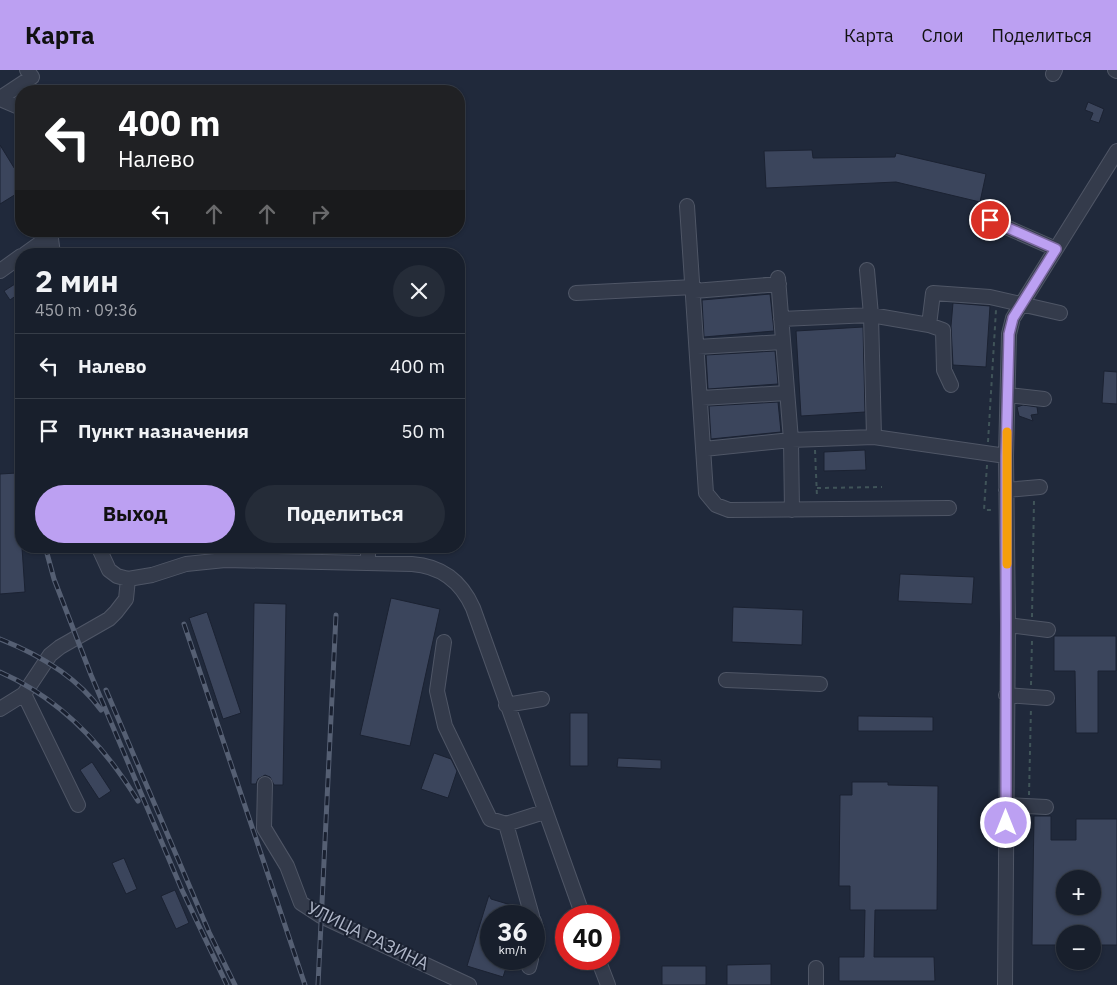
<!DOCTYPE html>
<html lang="ru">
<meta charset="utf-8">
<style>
:root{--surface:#181f2c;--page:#252c38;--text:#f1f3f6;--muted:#9fa2a9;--line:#363d48;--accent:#bca0f2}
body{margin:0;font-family:"IBM Plex Sans",sans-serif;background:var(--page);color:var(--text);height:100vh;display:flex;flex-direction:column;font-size:19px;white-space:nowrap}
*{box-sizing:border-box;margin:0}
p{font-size:16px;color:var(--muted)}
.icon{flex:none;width:28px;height:28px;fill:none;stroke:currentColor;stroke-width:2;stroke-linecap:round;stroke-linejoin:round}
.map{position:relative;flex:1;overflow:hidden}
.sheet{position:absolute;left:15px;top:178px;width:450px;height:305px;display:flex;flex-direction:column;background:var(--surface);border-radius:20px;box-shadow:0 1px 4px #0004,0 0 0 1px var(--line)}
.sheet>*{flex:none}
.banner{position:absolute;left:15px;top:15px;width:450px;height:152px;border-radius:20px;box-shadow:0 1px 4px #0004,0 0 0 1px var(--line);background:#202124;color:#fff;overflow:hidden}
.fabs{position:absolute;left:1056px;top:800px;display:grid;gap:10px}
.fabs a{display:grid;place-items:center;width:45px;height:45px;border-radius:50%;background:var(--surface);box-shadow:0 1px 4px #0004,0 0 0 1px var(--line);font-size:25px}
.speed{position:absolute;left:480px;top:835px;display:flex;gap:10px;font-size:25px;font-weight:700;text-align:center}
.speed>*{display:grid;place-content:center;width:65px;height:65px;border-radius:50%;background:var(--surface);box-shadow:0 1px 4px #0004,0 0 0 1px var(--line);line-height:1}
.speed small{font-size:12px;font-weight:400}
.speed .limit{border:8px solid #d22;background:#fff;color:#111}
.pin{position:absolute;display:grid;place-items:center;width:42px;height:42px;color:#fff;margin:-21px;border:2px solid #fff;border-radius:50%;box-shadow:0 1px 5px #0007}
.me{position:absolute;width:55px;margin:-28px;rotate:0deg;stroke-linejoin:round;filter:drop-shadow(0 0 4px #0008)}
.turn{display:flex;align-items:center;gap:18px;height:105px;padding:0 20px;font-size:22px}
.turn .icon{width:65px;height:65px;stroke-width:2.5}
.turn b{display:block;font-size:35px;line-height:42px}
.lanes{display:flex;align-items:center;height:48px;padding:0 20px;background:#0003;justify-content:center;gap:25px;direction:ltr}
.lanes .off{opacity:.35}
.round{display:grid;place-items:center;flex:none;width:52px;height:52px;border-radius:26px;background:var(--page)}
.head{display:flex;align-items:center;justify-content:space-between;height:85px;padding:0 20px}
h1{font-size:30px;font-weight:700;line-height:38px}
.primary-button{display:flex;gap:10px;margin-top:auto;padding:10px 20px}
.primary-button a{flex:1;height:58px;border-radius:30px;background:var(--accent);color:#111;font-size:20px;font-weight:700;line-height:58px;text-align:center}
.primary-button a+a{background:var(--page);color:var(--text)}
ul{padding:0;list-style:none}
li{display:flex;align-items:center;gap:15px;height:65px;padding:0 20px;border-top:1px solid var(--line)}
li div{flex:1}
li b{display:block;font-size:19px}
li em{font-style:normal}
header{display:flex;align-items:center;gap:30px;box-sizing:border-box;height:70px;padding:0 25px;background:var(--accent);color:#111}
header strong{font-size:24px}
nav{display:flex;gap:28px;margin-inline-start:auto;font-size:18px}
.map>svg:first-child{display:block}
</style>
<header>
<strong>Карта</strong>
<nav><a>Карта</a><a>Слои</a><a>Поделиться</a></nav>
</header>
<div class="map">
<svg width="1117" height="915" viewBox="0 0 1117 915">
<rect width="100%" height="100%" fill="#20293b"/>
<path fill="#3b455c" stroke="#1b2232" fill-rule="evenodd" d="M1088,32L1104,39L1099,53L1090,50L1093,43L1085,40Z
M0,75L21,109V121L0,134Z
M812,80L813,88L895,87L896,83L986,104L980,132L896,112L766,118L764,81Z
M15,214L21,222L10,230L4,221Z
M770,224L774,261L704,267L702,230Z
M953,233L990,236L986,297L953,295L951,256Z
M863,257L865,342L801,346L796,261Z
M775,281L778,314L708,319L706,285Z
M1104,301L1117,302V334L1102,333Z
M778,332L781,362L711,369L709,336Z
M1023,335L1037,337L1038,344L1031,345L1033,351L1019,346L1017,337Z
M865,380L866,400L824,401V382Z
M17,403L25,522L0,524V404Z
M900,504L974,507L972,534L898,531Z
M391,528L440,539L410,676L360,665Z
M254,533L286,534L283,715H274L270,707L265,705L258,709L256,714H251Z
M733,537L803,540L802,575L732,572Z
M207,542L241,643L223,649L189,548Z
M1054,566H1116V601H1098V663H1076L1075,601H1054Z
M570,643H588V696H570Z
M858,646L933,647V661H858Z
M434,683L451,689L457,701L448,728L421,719Z
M618,688L661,690V699L617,697Z
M92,692L111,721L99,729L80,700Z
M852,712H888V715L938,716L937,840H875L874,887H934L935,911H839V887H864L865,840H850V816H839L840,725H852Z
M1034,746H1051V770H1076V749H1117V875H1092V864H1065V875H1032ZM1065,809H1092V836H1065Z
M124,788L137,819L126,824L112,793Z
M175,820L189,853L176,859L161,826Z
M489,825L491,829L521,838L523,845L491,846V889H509L503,907L467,896Z
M771,894V915H727V895Z
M662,896H706V915H662Z"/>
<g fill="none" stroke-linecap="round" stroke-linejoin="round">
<g stroke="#4f5666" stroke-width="16">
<path id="minor" d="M1115,0L1117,1
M1053,4L1055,0
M0,28L32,7L27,0
M0,29L21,38
M687,136L706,423L716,435L729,440L949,438
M990,150L1056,179
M50,161L53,184
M25,184L50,166
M0,201L21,186
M778,208L791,370L874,367L1006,386
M694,221L779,214
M576,223L694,217
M781,249L871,245L867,200
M697,277L783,272
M951,315L944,300L943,260L929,255L933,223L990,227L1060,243
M1008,325L1044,329
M701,328L787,323
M874,367L871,245L929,255
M704,379L791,370L792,440
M1006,420L1040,417
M98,476L109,500L117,506L128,509L152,505L186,494L225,490L412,494C441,496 461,511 473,538L583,846
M368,492V476
M1008,555L1048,560
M444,572L437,621L445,656L490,749L506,754L544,742
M726,610L820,614
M24,624L78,735
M1006,625L1047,628
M506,635L542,629
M0,639L24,624L50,585L60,577L109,549L116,542L126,529L128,509
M265,714L264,758L287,796L301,833L321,846L469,915
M1007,735L1046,737
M506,754L532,846
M534,851L537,862L534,877
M598,889L608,915
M529,897L531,889
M816,915V898
M1005,915L1008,555L1006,386L1009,264L1013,248L1117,81"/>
</g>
<path stroke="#405459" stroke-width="2" stroke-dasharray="4 4" stroke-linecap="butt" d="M988,372L996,240
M815,380L817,427
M987,395L984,440H994
M817,418L882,417
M1032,547L1034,430
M1031,615L1032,570
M1029,725L1031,637"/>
<use href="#minor" stroke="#343b4b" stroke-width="14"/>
<g stroke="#555f73" stroke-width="5">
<path id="rail" d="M21,291V293
M45,476L54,509L91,605L182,820L227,915
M184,554L305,915
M0,569C38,584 77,607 101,640
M0,602C61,629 104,675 138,731
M106,620L209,862L235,915
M318,915L336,545"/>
</g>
<use href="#rail" stroke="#192030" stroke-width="3" stroke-dasharray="9" stroke-linecap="butt"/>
</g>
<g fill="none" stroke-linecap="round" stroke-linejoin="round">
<g stroke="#7a689d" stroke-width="12">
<path id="route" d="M990,150L1056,179L1013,248L1009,264L1006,386V753"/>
</g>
<use href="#route" stroke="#bca0f2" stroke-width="9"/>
<path stroke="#f59e0b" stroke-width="9" d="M1007,362V494"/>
</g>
<g text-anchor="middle" stroke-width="4" stroke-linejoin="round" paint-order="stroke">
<g font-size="18" fill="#afb6c8" stroke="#192030">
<text transform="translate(368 866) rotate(26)" y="6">УЛИЦА РАЗИНА</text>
</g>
</g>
</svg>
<div class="fabs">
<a>+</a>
<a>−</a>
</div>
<div class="speed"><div>36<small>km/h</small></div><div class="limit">40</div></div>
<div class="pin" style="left:990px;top:150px;background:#d93025"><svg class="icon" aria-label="arrive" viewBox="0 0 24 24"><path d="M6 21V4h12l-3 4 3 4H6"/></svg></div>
<svg class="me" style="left:1006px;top:753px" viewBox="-20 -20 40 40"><circle r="17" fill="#bca0f2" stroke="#fff" stroke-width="3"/><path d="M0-11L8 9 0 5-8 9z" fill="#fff"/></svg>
<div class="banner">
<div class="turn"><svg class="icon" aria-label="left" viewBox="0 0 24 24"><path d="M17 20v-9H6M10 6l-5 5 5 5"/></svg><div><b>400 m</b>Налево</div></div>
<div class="lanes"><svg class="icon" aria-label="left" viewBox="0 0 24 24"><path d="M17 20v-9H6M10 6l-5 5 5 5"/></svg><svg class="icon off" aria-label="ahead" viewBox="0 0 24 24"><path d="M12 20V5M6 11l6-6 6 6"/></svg><svg class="icon off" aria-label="ahead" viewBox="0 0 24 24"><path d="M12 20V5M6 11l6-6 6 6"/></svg><svg class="icon off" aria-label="right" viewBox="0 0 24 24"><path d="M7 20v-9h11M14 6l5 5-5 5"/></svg></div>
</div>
<section class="sheet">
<div class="head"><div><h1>2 мин</h1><p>450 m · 09:36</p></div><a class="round"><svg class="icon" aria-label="close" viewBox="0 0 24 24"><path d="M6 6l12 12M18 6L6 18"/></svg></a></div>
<ul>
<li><svg class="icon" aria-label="left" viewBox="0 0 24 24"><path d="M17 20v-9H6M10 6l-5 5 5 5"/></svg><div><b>Налево</b></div><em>400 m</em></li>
<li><svg class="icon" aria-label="arrive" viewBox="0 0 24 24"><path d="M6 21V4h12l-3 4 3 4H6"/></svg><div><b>Пункт назначения</b></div><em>50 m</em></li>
</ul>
<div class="primary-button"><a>Выход</a><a>Поделиться</a></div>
</section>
</div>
